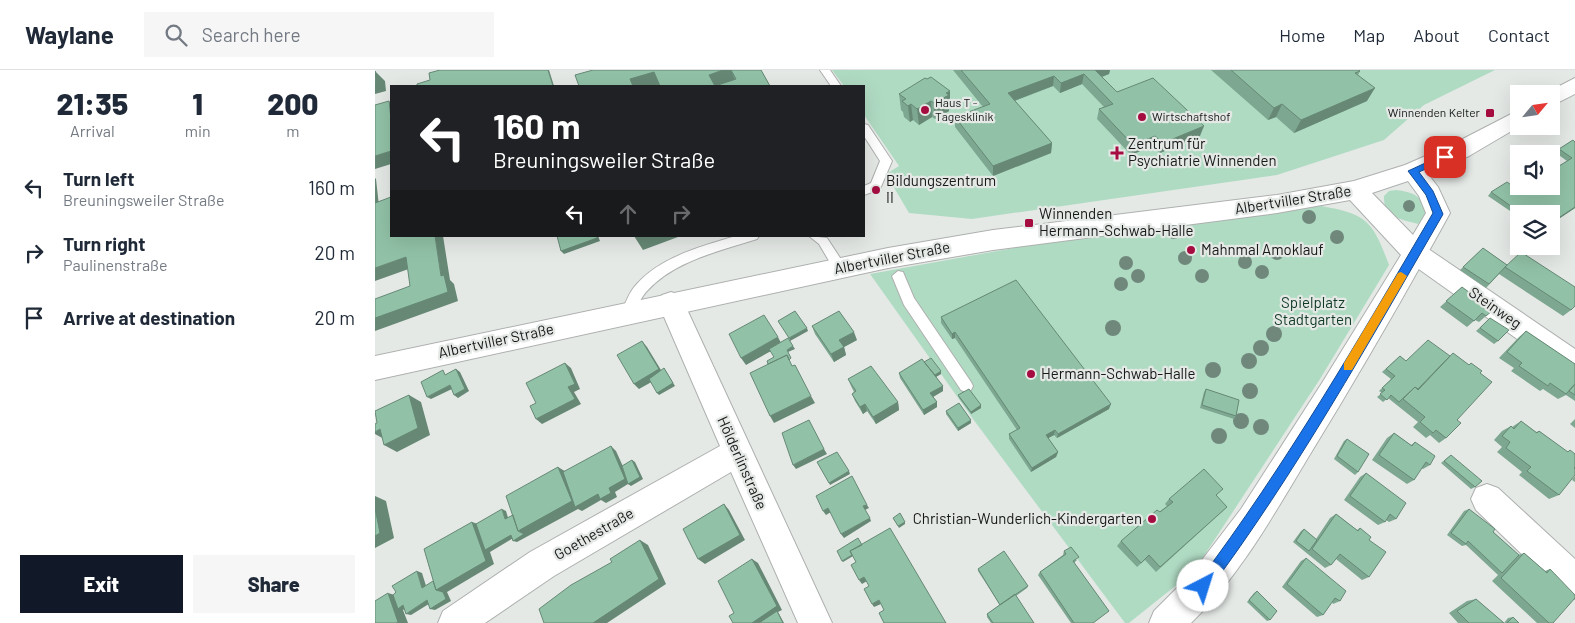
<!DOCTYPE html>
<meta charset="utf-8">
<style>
:root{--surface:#fff;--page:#f6f6f7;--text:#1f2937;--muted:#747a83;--line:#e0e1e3;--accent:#111827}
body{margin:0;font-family:Barlow,sans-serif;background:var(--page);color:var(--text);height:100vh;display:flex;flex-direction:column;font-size:19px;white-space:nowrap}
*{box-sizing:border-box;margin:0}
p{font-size:16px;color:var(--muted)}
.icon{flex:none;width:28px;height:28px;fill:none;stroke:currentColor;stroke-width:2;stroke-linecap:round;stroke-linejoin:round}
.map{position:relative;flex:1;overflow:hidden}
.sheet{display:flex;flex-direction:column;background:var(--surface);width:375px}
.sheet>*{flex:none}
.banner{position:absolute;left:15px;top:15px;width:475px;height:152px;border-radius:0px;box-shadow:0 5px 20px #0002;background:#202124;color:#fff;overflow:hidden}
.needle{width:32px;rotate:61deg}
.fabs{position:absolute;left:1135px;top:15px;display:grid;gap:10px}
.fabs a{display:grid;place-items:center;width:50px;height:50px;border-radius:0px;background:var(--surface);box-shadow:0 5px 20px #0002;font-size:25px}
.pin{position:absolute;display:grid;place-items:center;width:42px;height:42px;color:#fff;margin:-21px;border-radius:10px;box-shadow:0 2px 8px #0006}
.me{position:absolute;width:55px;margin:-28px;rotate:40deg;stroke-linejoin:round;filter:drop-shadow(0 0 4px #0008)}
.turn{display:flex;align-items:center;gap:18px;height:105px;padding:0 20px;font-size:22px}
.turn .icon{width:65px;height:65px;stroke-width:2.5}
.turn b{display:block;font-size:35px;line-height:42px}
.lanes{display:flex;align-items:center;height:48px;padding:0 20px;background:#0003;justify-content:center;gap:25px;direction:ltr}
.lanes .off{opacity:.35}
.eta{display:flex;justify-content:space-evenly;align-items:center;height:85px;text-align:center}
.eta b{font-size:30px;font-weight:800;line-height:35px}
.cta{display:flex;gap:10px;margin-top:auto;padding:10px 20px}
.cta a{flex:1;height:58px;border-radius:0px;background:var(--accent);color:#fff;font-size:20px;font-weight:800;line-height:58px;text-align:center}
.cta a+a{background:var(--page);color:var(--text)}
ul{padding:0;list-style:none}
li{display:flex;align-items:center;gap:15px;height:65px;padding:0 20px}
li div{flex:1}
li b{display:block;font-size:19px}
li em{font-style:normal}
header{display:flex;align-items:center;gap:30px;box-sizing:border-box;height:70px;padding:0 25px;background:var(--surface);border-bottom:1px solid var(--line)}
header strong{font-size:24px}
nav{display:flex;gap:28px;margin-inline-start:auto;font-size:18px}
.search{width:350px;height:45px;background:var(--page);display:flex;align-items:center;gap:12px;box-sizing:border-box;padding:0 18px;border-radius:0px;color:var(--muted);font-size:19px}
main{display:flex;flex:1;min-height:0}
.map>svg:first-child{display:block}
</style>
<header>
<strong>Waylane</strong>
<div class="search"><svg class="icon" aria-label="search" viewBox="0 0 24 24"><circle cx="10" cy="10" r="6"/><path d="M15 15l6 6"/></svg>Search here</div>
<nav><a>Home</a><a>Map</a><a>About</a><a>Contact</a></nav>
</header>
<main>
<section class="sheet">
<div class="eta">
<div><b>21:35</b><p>Arrival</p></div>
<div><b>1</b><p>min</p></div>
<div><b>200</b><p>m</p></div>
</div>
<ul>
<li><svg class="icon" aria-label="left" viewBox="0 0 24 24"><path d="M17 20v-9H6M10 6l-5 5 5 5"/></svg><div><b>Turn left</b><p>Breuningsweiler Straße</p></div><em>160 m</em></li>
<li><svg class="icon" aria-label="right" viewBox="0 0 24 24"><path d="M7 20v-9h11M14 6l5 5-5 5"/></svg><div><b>Turn right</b><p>Paulinenstraße</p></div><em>20 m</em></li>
<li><svg class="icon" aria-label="arrive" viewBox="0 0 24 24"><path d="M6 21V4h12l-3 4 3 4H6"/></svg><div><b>Arrive at destination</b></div><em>20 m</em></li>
</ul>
<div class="cta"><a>Exit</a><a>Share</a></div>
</section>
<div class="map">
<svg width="1200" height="553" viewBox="0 0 1200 553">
<rect width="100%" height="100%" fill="#e5e9e6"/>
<path fill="#b0dbc3" d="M457,0H1120L1049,35L1009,70L902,105L597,149L534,143L511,104L524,96L489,45V16H469Z
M1021,120C1038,122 1047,126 1053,142L1043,154C1025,149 1008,148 1009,126L1014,121Z
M946,136C993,144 998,152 1014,195L945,309L819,501L754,553H750L598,349L495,204L666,173Z"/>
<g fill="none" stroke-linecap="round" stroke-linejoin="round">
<g stroke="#adb0ae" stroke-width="2">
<path id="service" d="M445,0H455L466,16H456Z
M489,54L493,55L517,91L505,119L489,125V116L496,113L505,91L489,66Z
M361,166H384L382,169C345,181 298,191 271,222C265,229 262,238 258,246H248L246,242C251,233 254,222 261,215C285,187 327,176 361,166Z
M434,166L452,168L471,197L470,201H460L444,174Z
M523,201L528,202L539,228L596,312L598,316L596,320L591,322L586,320L529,235L517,206Z"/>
</g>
<g stroke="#adb0ae" stroke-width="2">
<path id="minor" d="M1040,173L1049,176L1200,279V306L1190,303L1031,190L1027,183L1031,176Z
M296,222L305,225L309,233L457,553H423L356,402L179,506L110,553H63L68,541L155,482L345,376L283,233L287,225Z
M1112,414L1123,418L1200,489V529L1188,524L1101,440L1096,429L1101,418Z"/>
</g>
<g stroke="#adb0ae" stroke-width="2">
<path id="tertiary" d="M1200,8V24L1176,36V24H1169Z
M1144,40L1145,56L1094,86L1053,104L1063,117L1075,143C1030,225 983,306 934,386C899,444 865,506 816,553H774L779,541L817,503L866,439L947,313L1026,185L975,130L902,143L618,180L513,198L0,310V286L513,178L618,160L902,125L979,111L1030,95L1078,74ZM1033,111L1044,126L1051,143L1038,165L997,123Z"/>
</g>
<use href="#service" fill="#fff" fill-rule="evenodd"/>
<use href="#minor" fill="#fff" fill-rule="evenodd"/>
<use href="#tertiary" fill="#fff" fill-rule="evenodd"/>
</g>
<g fill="#70887c">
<circle cx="1034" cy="136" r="6"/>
<circle cx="934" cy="147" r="7"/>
<circle cx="799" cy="162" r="7"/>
<circle cx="962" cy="167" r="7"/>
<circle cx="902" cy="183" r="7"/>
<circle cx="810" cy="188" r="7"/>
<circle cx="870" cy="192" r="7"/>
<circle cx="751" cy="193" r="7"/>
<circle cx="887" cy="202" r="7"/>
<circle cx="763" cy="206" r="7"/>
<circle cx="827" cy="206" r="7"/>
<circle cx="746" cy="214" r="7"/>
<circle cx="738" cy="258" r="8"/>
<circle cx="899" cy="264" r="8"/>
<circle cx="886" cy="278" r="8"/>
<circle cx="874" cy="291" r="8"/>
<circle cx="838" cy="300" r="8"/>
<circle cx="875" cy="321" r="8"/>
<circle cx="866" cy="351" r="8"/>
<circle cx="886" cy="357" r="8"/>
<circle cx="844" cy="366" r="8"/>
</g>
<path fill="#7da790" d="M218,0H386L395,16L285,15L280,16H204Z
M578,0H735L734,4L727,7L742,22L825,66L785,83L777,76L756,85L722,49L724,39L729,37L707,14L685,23L678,16L640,31L677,73L676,83L618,106L580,57V47L608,37Z
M836,0H984L985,1L983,5L992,31L919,63L901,47L893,50Z
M552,9L575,21V37L574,38V41L560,49L557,47L544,55L538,50L535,52L529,47L528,42L526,40L524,24Z
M1198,70L1200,138L1176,154V144H1144V147L1113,126L1116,122L1145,121L1192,91L1181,83L1184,79Z
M1108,178L1196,240L1188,246L1124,204L1111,218L1085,200Z
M1087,217L1111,246L1104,252L1100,250L1092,257L1065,237Z
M566,247L734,339L682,368L679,365L673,368L683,382L681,387L656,402L634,369V364L642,360L580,268L577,269L566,253Z
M1115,248L1123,271L1119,274L1101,261Z
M437,256L482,270L469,277L471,285L459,292L440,264Z
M1151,261L1200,294V331L1191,325L1183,329L1168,319L1165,321L1136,301L1139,298L1124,288L1144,267Z
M1078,283L1105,303L1082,350L1071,368L1064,373L1055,365L1051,368L1038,357L1043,352L1013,328L1008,332L1002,327L1007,323L1004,321L1016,309L1007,302L1025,286L1031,291L1075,286Z
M549,292L566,304L561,307L568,316V321L558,327L562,332V337L549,345L525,308L524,303Z
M473,309L523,332L524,340L501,354L492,341L488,344L480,331L477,324L479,322L476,316Z
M831,319L861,346L859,349L825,338L829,322Z
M583,325L606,338L596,344L584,328Z
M571,341L596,353L583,361L571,344Z
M1200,349V358L1195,354Z
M1146,351L1161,362L1164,361L1192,382L1195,380L1184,425L1174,429L1144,405L1147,402L1122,382L1127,377L1119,370L1127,361L1136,356L1137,357Z
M1019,363L1036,375L1040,372L1055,395L1048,399L1046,398L1039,410L1032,414L997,390L1012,368Z
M972,369L983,402L980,405L959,389L969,371Z
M1076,385L1100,417L1096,419L1066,393Z
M991,403L1021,449L1014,452L1011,450L1010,452L1003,455L969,430L985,407Z
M1200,406V412L1197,410Z
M841,426L852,437L781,502L770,490L762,497L742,476L746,471L792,436L790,434L794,429Z
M1094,439L1143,485L1149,483L1170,501L1175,499L1174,553H1162L1117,511L1123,505L1091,475L1087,476L1072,465L1089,441Z
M961,444L982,460L985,458L994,470V507L987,510L961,489L956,495L950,498L918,472L926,461L929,459L941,469L955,448Z
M689,481L702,490L699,493L731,543L718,553H696L663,505L665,502L688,485Z
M931,488L965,531L958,534L957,532L948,545L942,547L907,517L926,491Z
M603,499L653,516L652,518L641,526L659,553H616L612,547V544L625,535L603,501Z
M882,521L895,550L892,551L872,532L879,523Z
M1101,529L1129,553H1083L1074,543L1092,531Z
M1138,547L1144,553H1129L1133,548Z"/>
<path fill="#668875" d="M173,0H174L179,16H178Z
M348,0H356L360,10L338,16L334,5Z
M720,0H735L734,4L718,10Z
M0,1L10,11L11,21L0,24Z
M279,2L285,15L280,16H258L255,9Z
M709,4L707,14L685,23L686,13Z
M679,6L678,16L633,33V23Z
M1000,18L992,31L919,63L926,50Z
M575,21V37L574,38V41L560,49L559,33Z
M14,31L16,33V49Z
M556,31L557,47L544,55L542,39Z
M536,34L538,50L535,52L533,36Z
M907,34L901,47L893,50L899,38Z
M829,56L825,66L785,83L788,73Z
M780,66L777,76L756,85L758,75Z
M677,73L676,83L618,106V96Z
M16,81V94L0,99V86Z
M0,108L1,109L5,145L0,140Z
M1200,137V138L1176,154V153Z
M60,166H68L75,210L79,214L83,231L0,261V248L66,206Z
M222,166H223L225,171L189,184L186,181Z
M259,166H303V167L268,180Z
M31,187L42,196L0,211V198Z
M432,258L433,261L415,271L414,268Z
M479,262L482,270L469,277L471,285L459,292L456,284L464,270Z
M580,262V268L577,269V264Z
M403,267L407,275L371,295L366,288Z
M267,271L272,277L289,305L264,319L259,314Z
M418,276L420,279L413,282L412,280Z
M190,293L196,298L205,319L199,322L206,334L167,354L161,349L193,317Z
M289,298L300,316L284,325L282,323Z
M81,299L85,302L94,321L83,328L79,325Z
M566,301V304L559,308L558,306Z
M75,315L79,318L56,329L52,327Z
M568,316V321L556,328L555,323Z
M34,325L46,332L55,365L22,382L9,375Z
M436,326L440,333L399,353L395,346Z
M523,332L524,340L501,354L498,347Z
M562,332V337L549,345L548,340Z
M490,334L492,341L488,344L485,337Z
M736,334L734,339L682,368L683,364Z
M606,335V338L596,344V342Z
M596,350V353L583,361V358Z
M5,359L11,370L0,364V362Z
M680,360L679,365L670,370L671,365Z
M236,376L241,381L255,412L257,390L260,392L268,409L256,416L253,414L240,422L242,427L231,433L226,430L207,441L203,439L142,472L138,471L183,397L193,403L234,418Z
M449,379L452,384L421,399L418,395Z
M683,382L681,387L656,402L657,398Z
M474,401L475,404L455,415L454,413Z
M0,426L11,431L19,468L0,478Z
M349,434L354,440L370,470L330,494L323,489Z
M492,435L494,438L490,440L488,436Z
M453,438L456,442L451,445L448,441Z
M127,439L131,441L134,451L130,449Z
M495,448L496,451L469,468L466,464Z
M97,452L106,455L140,467L115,482L119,494L72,522L76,531L60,540L55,539L61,520Z
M530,452V454L524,458L523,456Z
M265,470L273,475L291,514L232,553H218Z
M489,478L490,479L468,492L467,491Z
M377,489L383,493L407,540L403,542L409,553H377Z
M42,501L47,503L52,519L47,518Z
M489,507L492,511L487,514L484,510Z
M13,523L23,526L28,535L33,537L28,540L33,553H21Z
M52,530L57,532L36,545L31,544Z
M504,530L506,534L499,537L497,534Z"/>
<path fill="#91c2a7" stroke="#668875" d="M65,0H173L178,16H42V14L55,10L54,3Z
M218,0H348L334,5L340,16L361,9L356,0H386L395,16H285L279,2L255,9L258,16H204L200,5Z
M586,0H720L742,22L778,8L829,56L788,73L780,66L758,75L724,39L738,34L709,4L686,13L679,6L633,23L677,73L618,96L580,47L615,34Z
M856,0H984L985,1L980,3L1000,18L926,50L907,34L899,38Z
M0,1L1,11H0Z
M556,7L575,21L571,23L574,25L559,33L556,31L542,39L536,34L533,36L527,31L531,29L524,24L550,8L552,9Z
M14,31L16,49V81L0,86V35Z
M1198,70L1200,72V137L1176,153V144H1147L1116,122L1132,112L1145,121L1153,116H1176V101L1197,88L1184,79Z
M16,127V166H60L66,206L69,205L73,222L0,248V229L35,216L31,187L0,198V133Z
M182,166H222V168L186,181Z
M1108,178L1132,195L1114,214L1088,197Z
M1146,182L1200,217V236L1196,240L1130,197Z
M641,210L736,334L683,364L680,360L671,365L683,382L657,398L634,364L645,358L580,262L577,264L566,247Z
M1087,217L1118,240L1111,246L1107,243L1099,251L1071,231Z
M420,241L432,258L414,268L403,251Z
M464,241L479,262L464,270L469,277L456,284L437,256Z
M389,245L403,267L366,288L354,264Z
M1115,248L1134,260L1123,271L1105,258Z
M1151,261L1200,294V314L1191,324L1175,313L1173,316L1144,296L1147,293L1132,282Z
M413,268L418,276L412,280L416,288L414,290L412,285L393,294L392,291L399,287L394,279Z
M1053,270L1075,286L1043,319L1040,317L1024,332L1016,325L1012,330L1005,324L1010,320L1007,318L1020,306L1011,299L1025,286L1031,291Z
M267,271L284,299L259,314L242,285Z
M1078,283L1094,295L1096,293L1107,301L1105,303L1117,312L1082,350L1086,353L1071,368L1061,360L1058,363L1045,352L1050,347L1028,329L1040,317L1043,320Z
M412,285L417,296L420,295L436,326L395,346L375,303Z
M556,288L566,301L560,305L549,292Z
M547,289L568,316L555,323L562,332L548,340L524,303Z
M190,293L200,314L193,317L200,329L161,349L155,336L161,333L151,313Z
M496,296L523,332L498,347L490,334L485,337L477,324L481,321L473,309Z
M289,298L298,313L282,323L274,309Z
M81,299L90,319L79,325L75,315L52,327L46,312L68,300L70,305Z
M1200,314V325L1194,321Z
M594,319L606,335L596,342L583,325Z
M831,319L864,330L861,346L827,335Z
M34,325L43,358L9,375L5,359L0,362V354L2,353L0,341Z
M584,333L596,350L583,358L571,341Z
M434,350L449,379L418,395L407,363Z
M1146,351L1162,363L1164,361L1193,382L1195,380L1200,384V397L1199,398L1200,399V405L1184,425L1152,401L1156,397L1131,378L1135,372L1127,366L1136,356L1139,359Z
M1019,363L1037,376L1040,372L1060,386L1055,395L1051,392L1039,410L1004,385Z
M972,369L994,384L983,402L962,386Z
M236,376L250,409L234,418L236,423L225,429L223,424L200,437L188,402Z
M462,382L474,401L454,413L442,392Z
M1076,385L1107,411L1100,417L1069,391Z
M257,390L265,407L253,414L247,396Z
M183,397L197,431L143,461L131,426Z
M829,399L848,419L841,425L852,437L785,497L774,485L766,493L746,471L782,440L785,442L798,432L794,429Z
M991,403L1031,433L1021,449L1015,444L1010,452L975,426Z
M477,406L492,435L488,436L495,448L466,464L453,438L448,441L441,426Z
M349,434L365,465L323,489L308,459Z
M0,438L5,463L0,466Z
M127,439L130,449L138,445L143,461L149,464L138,471L136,465L110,480L101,454Z
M1094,439L1120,459L1118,462L1144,485L1127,503L1093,471L1091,474L1076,463Z
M525,443L530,452L523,456L518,448Z
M961,444L983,461L985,458L996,467L994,470L1011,482L994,507L965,484L956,495L937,479Z
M97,452L111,491L61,520L49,479Z
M515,458L571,553H509L504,543L509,540L504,530L497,534L489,519L494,516L489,507L484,510L476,495L481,492L475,481Z
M929,459L942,470L934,481L921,471Z
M483,468L487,475L475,481L477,485L467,491L462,481Z
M265,470L284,509L218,553H169L164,539L196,515L237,492L235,489Z
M696,477L704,487L698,491L734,541L718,553H699L665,502L691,484L689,481Z
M629,481L653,516L625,535L603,499Z
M1149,483L1172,503L1175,499L1200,525V528L1178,553H1174L1126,508Z
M931,488L971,521L965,531L960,528L948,545L912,514Z
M377,489L402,536L377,553H358L354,546L359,543L343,511Z
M42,501L47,518L58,511L61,520L68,522L71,529L55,539L52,530L31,544L28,535L23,539L18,525L21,522L17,516Z
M882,521L902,541L895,550L874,530Z
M13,523L23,552L21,553H0V531Z
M640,524L659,553H618L612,544Z
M1101,529L1129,553H1094L1082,541Z
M402,541L408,553H384Z
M1138,547L1144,553H1132Z"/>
<path fill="#1a73e8" stroke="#114b97" d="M1070,84L1073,85V89L1044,102L1058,121L1068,144L1067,146C993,274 921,403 833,521L828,523L823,521L821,516L823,512C911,395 984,269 1058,143L1051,125L1033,101Z"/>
<path fill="#f59e0b" d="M1026,202L1032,206L977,300H969V293L1023,203Z"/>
<g fill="#a50d41" stroke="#e5e9e6" stroke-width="2">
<circle cx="550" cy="40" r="5"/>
<rect x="1110" y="38" width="10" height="10" rx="2.5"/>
<circle cx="767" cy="47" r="5"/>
<path d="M739.5 75.5h5v5h5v5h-5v5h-5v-5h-5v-5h5z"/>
<circle cx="501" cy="120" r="5"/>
<rect x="649" y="148" width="10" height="10" rx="2.5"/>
<circle cx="816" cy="180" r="5"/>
<circle cx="656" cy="304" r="5"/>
<circle cx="777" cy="449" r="5"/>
</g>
<g text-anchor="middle" stroke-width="4.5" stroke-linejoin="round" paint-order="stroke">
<g font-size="12" fill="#171818" stroke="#e5e9e6" text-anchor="start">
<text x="560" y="37">Haus T -<tspan x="560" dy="14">Tagesklinik</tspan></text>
<text x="1105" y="47" text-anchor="end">Winnenden Kelter</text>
<text x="777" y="51">Wirtschaftshof</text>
</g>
<g font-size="15" fill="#171818" stroke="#e5e9e6" text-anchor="start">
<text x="753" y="79">Zentrum für<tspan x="753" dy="17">Psychiatrie Winnenden</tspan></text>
<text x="511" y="116">Bildungszentrum<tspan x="511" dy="17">II</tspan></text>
<text x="664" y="149">Winnenden<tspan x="664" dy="17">Hermann-Schwab-Halle</tspan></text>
<text x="826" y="185">Mahnmal Amoklauf</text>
<text x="666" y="309">Hermann-Schwab-Halle</text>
<text x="767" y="454" text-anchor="end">Christian-Wunderlich-Kindergarten</text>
</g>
<g font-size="15" fill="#171818" stroke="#e5e9e6">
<text transform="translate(918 130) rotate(-9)" y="5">Albertviller Straße</text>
<text transform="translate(517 188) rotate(-11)" y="5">Albertviller Straße</text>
<text transform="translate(1120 238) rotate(35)" y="5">Steinweg</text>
<text transform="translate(121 271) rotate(-12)" y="5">Albertviller Straße</text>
<text transform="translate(367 393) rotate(66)" y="5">Hölderlinstraße</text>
<text transform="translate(219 464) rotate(-30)" y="5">Goethestraße</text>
</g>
<g font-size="15" fill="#103926" stroke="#e5e9e6">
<text x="938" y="238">Spielplatz<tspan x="938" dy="17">Stadtgarten</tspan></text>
</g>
</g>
</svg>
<div class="fabs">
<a><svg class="needle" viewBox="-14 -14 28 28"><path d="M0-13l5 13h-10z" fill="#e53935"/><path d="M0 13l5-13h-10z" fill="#747a83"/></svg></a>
<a><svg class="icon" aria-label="sound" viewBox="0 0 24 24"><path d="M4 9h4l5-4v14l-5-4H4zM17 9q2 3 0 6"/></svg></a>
<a><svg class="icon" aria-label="layers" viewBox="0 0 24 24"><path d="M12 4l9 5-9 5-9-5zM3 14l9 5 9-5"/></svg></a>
</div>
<div class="pin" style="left:1070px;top:87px;background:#d93025"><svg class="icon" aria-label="arrive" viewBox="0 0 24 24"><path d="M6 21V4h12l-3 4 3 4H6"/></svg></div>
<svg class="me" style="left:828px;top:516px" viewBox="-20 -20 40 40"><circle r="19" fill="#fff"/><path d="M0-13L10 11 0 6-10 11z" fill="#1a73e8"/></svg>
<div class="banner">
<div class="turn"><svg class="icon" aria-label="left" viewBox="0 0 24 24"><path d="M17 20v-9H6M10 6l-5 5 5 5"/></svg><div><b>160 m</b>Breuningsweiler Straße</div></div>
<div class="lanes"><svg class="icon" aria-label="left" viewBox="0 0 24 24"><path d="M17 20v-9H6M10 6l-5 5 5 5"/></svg><svg class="icon off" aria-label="ahead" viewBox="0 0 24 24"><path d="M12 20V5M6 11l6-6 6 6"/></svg><svg class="icon off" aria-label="right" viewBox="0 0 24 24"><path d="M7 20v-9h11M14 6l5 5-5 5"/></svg></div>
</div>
</div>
</main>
